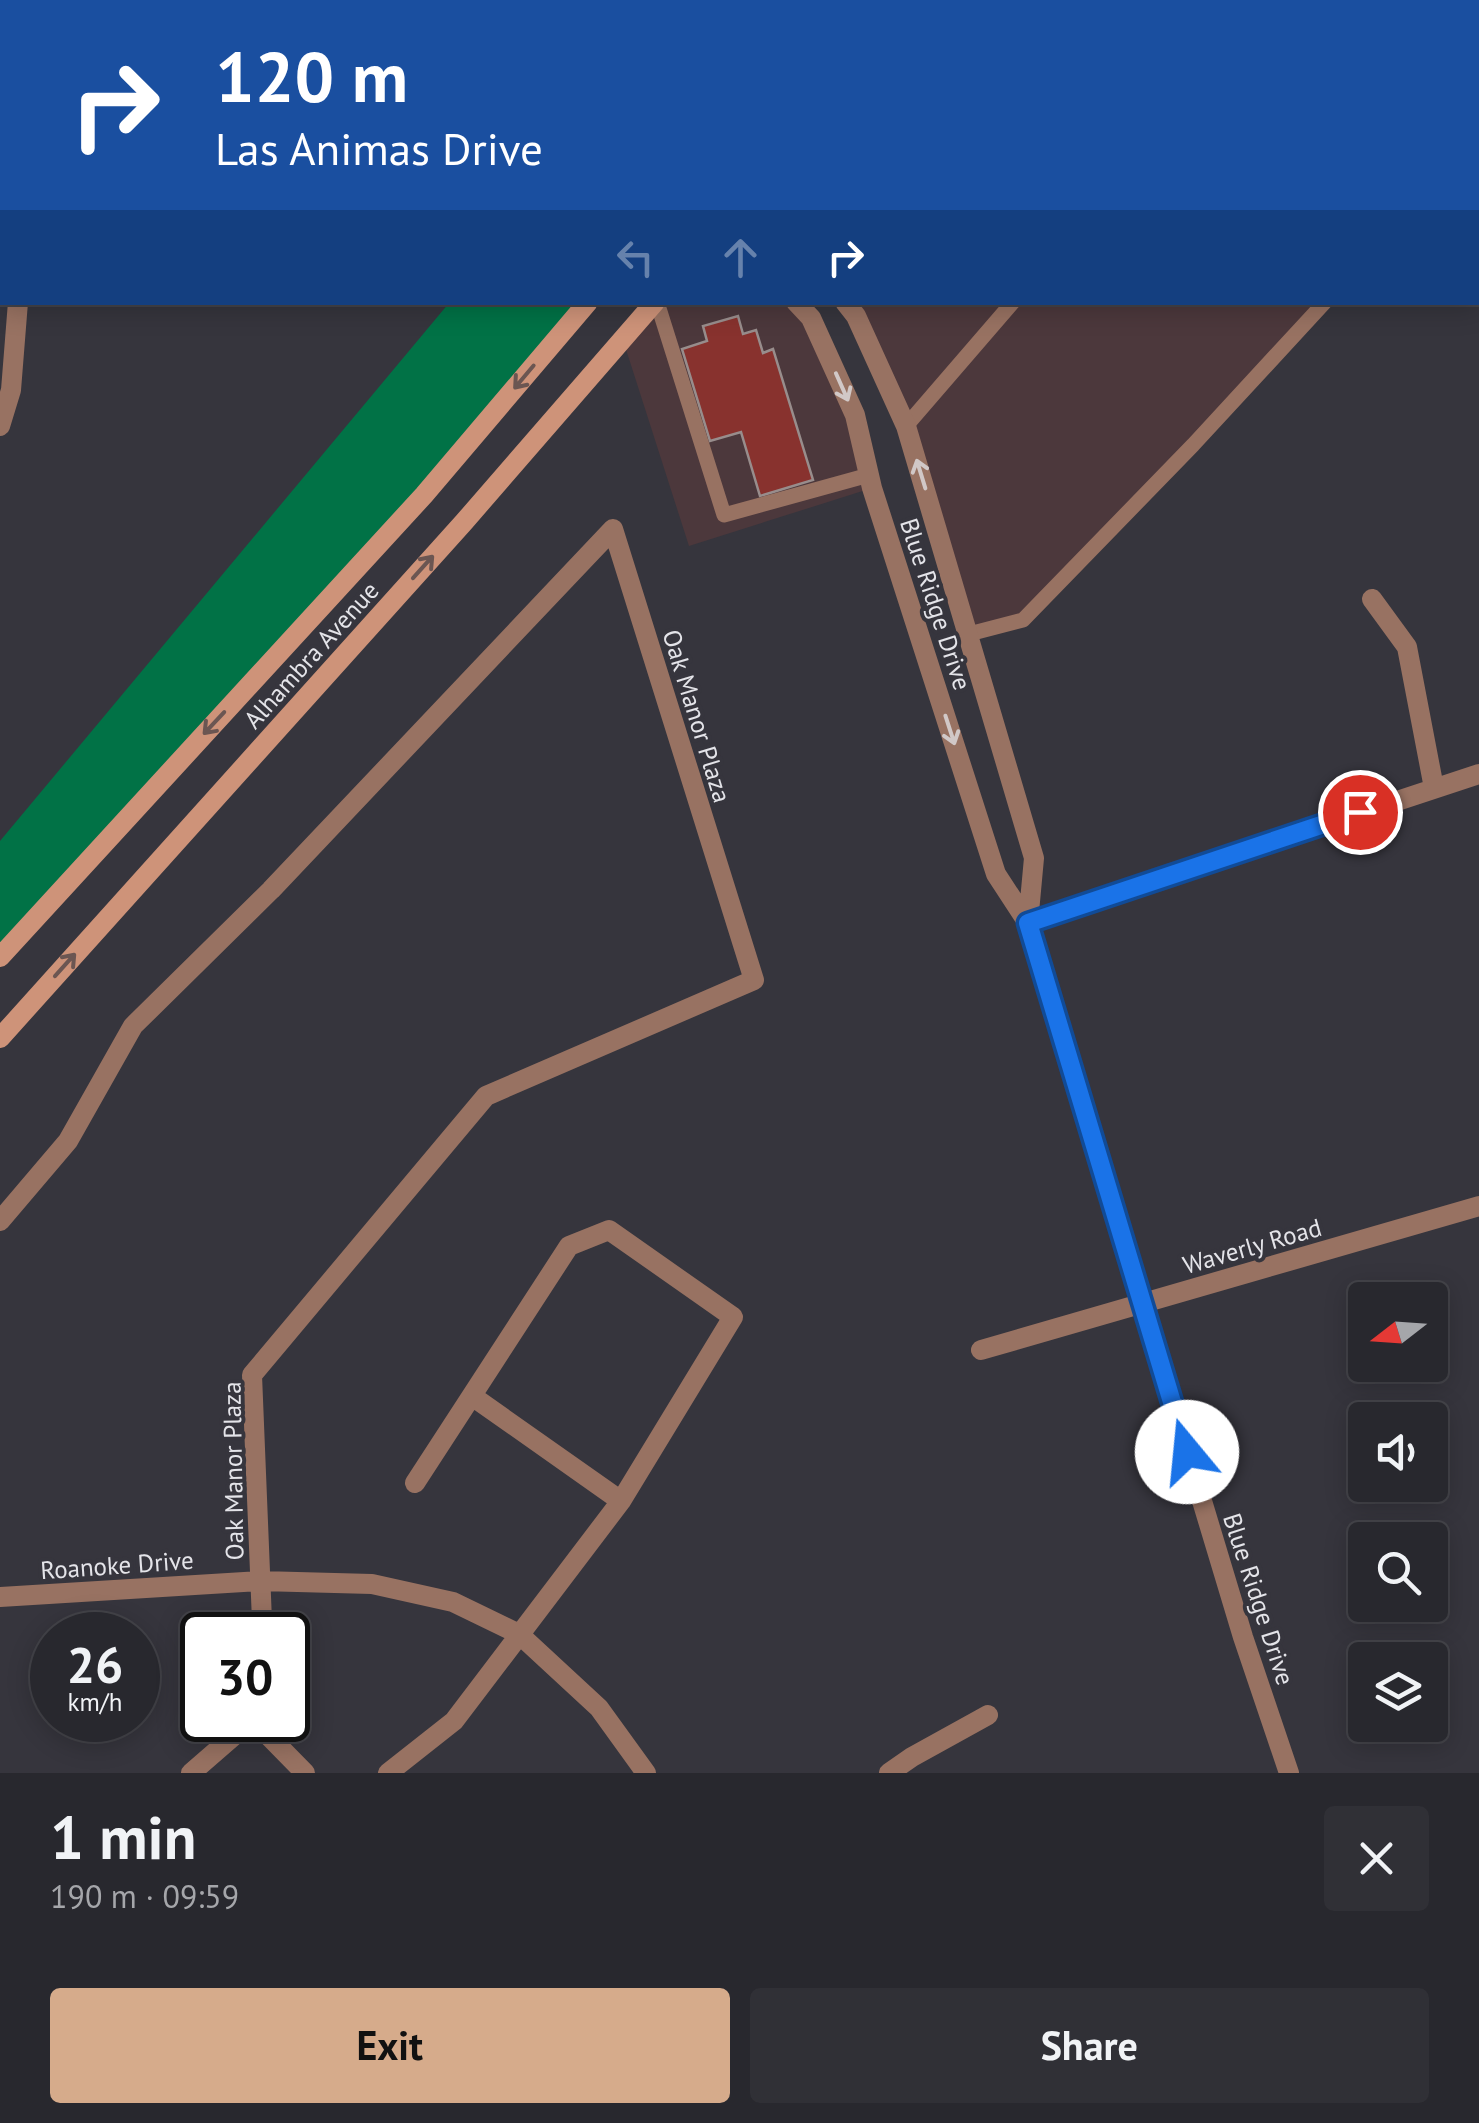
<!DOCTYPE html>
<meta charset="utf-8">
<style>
:root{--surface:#28282e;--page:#303036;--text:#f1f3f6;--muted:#a5a6aa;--line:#44444a;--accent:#d6ab8b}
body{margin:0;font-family:"PT Sans",sans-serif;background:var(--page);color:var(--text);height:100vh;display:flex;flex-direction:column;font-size:38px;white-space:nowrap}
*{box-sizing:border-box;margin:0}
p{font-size:32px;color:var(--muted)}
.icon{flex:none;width:55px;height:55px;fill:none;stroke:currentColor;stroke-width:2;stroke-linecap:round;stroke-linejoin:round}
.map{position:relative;height:1773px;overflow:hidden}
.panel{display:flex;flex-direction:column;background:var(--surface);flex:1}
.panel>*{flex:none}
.guide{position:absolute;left:0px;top:0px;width:1480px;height:305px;box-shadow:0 5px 25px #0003,0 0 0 2px var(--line);background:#1a4fa0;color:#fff;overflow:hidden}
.needle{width:65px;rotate:253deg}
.controls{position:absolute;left:1348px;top:1282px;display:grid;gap:20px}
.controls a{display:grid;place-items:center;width:100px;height:100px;border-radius:10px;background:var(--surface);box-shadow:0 5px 25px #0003,0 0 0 2px var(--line);font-size:50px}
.speed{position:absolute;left:30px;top:1612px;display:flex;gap:20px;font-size:50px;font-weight:700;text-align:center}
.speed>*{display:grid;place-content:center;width:130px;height:130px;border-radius:50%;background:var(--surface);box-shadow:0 5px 25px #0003,0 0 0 2px var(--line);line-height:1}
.speed small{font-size:25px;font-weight:400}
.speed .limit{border:5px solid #111;border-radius:15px;background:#fff;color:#111}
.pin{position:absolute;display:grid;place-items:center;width:85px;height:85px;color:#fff;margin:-42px;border:5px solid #fff;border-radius:50%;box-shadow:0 2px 10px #0007}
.me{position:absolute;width:110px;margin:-55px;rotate:343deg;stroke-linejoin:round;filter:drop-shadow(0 0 8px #0008)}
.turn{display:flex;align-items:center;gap:35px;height:210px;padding:0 50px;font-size:45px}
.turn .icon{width:130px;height:130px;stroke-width:2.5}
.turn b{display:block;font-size:70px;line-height:85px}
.lanes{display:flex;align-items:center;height:95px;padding:0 50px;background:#0003;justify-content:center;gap:50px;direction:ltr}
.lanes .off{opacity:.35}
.round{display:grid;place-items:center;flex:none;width:105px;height:105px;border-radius:10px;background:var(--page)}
.head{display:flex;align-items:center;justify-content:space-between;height:170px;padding:0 50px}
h1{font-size:60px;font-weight:700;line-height:75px}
.button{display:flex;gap:20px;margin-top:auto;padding:20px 50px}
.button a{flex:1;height:115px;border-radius:10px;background:var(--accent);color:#111;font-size:40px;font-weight:700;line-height:115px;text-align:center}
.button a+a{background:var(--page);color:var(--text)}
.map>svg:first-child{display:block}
</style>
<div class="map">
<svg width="1479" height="1773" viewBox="0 0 1479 1773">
<rect width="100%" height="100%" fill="#36353d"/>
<path fill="#4c383c" d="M912,0H1479V137L1478,138V2H910Z
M655,303H796L811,318L872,488L689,546L623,340Z
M845,303H1322L1020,621L972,642L906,426Z"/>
<path fill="#017246" d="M449,303H588L0,957V841Z"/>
<path fill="#88322e" stroke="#988d8c" stroke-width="2.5" d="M1339,0H1479V98L1478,100V2H1337Z
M738,316L743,334L756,330L763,353L773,349L813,480L760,496L741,432L710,441L682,349L707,341L703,326Z"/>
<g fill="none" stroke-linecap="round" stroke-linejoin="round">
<path stroke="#987262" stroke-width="15" d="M954,0L957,2
M1003,2L1005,0
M1276,2L1278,0
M1478,139L1479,137
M657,302L724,515L869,475
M906,426L1013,302
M969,634L1023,620L1193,445L1325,302"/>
<path stroke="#987262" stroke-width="20" d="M381,0V2
M0,264L2,265
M796,302L811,318L855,415L872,488L996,874L1028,923L1034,858L906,426L856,316L845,302
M0,426L11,390L18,302
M1372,599L1407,647L1434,788
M0,1221L68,1141L133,1026L271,890L613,529L754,980L486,1096L252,1375L262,1621L261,1635
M981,1350L1479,1206
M472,1396L621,1501
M0,1597L260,1581L372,1584L453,1602L519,1634L599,1708L646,1773
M253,1720L305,1773
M191,1773L252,1720
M388,1773L454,1721L621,1501L733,1317L609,1230L569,1246L415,1483
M889,1773L912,1757L988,1715
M1289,1773L1243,1637L1028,923L1479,774"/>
<path stroke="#ce9379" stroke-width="20" d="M849,2L851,0
M910,2L912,0
M0,957L424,495L588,302
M0,1038L464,522L655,302"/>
</g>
<defs><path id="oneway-shaft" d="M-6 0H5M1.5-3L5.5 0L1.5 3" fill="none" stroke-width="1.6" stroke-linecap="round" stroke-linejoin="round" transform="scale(2.5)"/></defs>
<g stroke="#6b5652">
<use href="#oneway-shaft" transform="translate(524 377) rotate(130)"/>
<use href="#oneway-shaft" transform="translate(423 567) rotate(-48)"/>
<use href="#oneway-shaft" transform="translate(214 723) rotate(133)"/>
<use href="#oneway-shaft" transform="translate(65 965) rotate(-48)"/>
</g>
<g stroke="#d1c8c7">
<use href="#oneway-shaft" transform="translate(842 387) rotate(66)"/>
<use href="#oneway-shaft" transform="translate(921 474) rotate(-107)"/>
<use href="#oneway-shaft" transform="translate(950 730) rotate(72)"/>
</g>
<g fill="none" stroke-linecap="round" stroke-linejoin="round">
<g stroke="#114b97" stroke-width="25">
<path id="route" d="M1187,1452L1028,923L1360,812"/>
</g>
<use href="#route" stroke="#1a73e8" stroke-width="18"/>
</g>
<g text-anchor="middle" stroke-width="8" stroke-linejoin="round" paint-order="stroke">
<g font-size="25" fill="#e4e4e9" stroke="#36353d">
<text transform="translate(936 604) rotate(72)" y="9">Blue Ridge Drive</text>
<text transform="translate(311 655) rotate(-48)" y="9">Alhambra Avenue</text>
<text transform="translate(697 716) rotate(73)" y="9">Oak Manor Plaza</text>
<text transform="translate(1252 1246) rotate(-16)" y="9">Waverly Road</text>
<text transform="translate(233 1471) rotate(-91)" y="9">Oak Manor Plaza</text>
<text transform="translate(117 1565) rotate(-4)" y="9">Roanoke Drive</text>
<text transform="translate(1259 1599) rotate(72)" y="9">Blue Ridge Drive</text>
</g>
</g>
</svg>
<div class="controls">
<a><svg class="needle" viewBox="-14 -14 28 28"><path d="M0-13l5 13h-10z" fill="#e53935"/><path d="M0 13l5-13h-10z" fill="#a5a6aa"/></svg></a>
<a><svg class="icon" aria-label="sound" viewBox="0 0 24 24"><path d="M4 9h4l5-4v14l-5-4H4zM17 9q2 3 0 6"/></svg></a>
<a><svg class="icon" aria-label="search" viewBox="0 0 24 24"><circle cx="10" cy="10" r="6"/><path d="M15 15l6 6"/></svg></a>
<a><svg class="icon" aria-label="layers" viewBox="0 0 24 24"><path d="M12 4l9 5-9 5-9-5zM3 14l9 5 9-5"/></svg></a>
</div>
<div class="speed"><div>26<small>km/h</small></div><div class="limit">30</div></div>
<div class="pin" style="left:1360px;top:812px;background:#d93025"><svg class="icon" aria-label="arrive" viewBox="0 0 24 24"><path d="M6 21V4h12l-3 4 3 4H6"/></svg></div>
<svg class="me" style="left:1187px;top:1452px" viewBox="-20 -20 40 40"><circle r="19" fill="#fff"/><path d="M0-13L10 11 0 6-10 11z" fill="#1a73e8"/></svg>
<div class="guide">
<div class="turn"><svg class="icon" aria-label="right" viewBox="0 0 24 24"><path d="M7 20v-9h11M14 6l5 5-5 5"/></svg><div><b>120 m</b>Las Animas Drive</div></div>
<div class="lanes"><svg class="icon off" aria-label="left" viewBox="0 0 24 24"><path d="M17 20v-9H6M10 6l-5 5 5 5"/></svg><svg class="icon off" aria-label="ahead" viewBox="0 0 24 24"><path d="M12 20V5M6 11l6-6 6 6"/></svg><svg class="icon" aria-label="right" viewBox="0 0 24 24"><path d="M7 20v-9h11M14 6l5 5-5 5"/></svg></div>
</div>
</div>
<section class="panel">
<div class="head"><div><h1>1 min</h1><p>190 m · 09:59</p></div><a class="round"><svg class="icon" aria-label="close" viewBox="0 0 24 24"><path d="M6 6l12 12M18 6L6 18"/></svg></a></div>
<div class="button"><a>Exit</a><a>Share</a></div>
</section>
